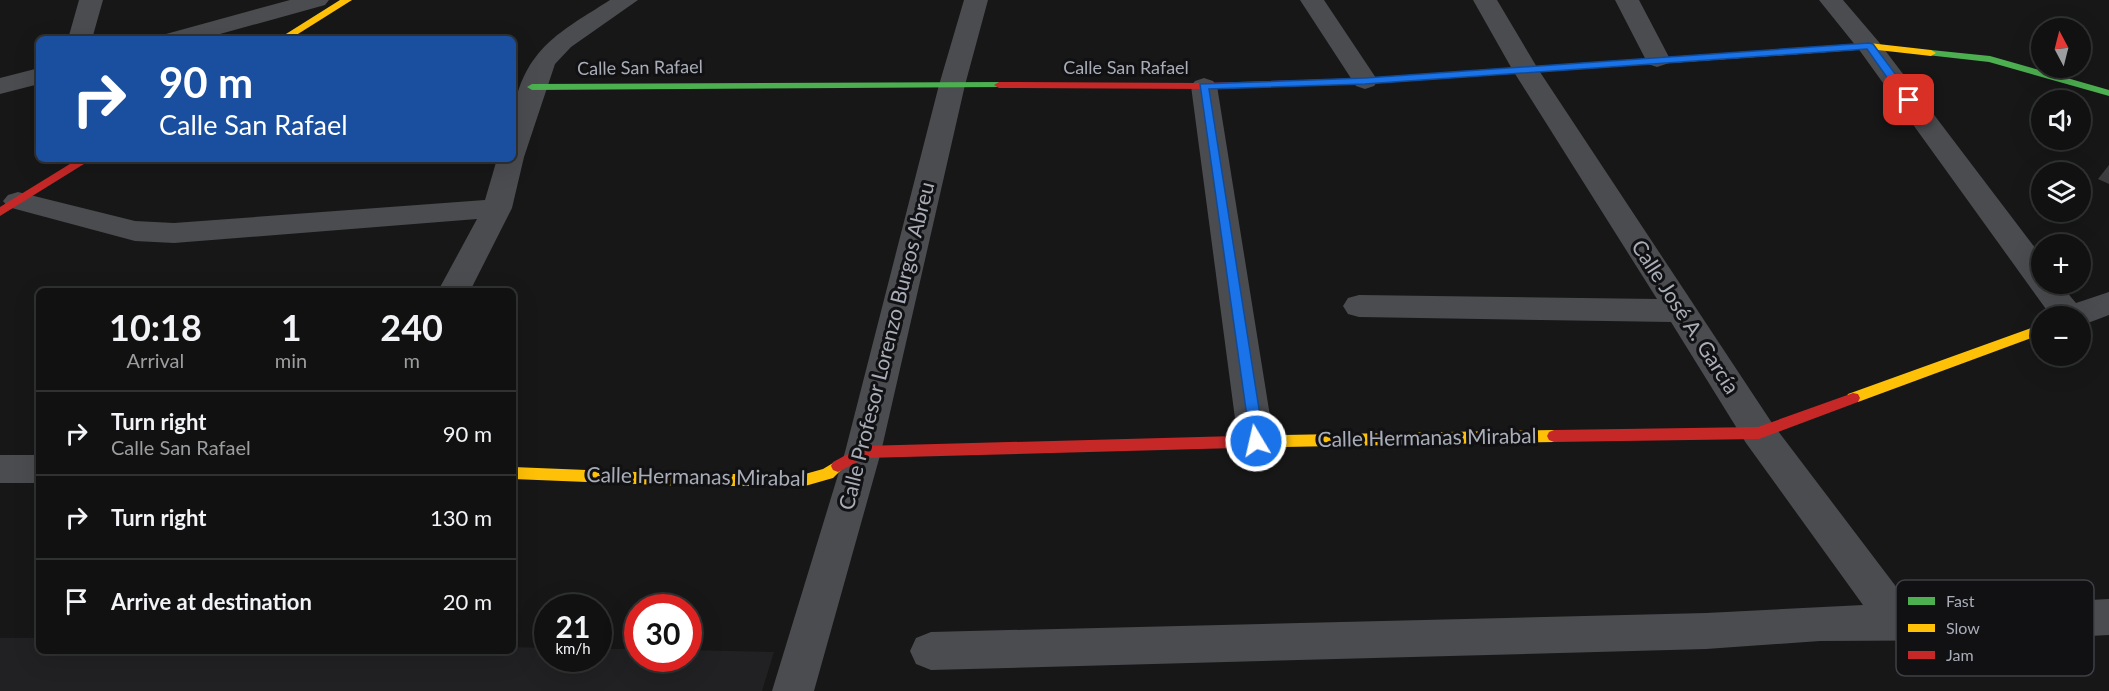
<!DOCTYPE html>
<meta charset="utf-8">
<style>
:root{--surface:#111;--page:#1a1a1a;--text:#f1f3f6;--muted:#9c9d9f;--line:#303131}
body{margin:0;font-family:Lato,sans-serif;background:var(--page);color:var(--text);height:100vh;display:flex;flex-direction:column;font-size:22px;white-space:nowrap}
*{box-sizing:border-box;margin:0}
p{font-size:20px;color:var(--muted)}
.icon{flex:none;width:33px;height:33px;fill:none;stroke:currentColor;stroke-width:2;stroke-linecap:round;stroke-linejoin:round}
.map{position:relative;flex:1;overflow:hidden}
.side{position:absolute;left:36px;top:288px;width:480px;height:366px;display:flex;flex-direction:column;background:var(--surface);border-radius:9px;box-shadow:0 6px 24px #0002,0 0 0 2px var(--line)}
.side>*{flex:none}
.banner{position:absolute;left:36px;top:36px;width:480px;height:126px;border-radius:9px;box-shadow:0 6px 24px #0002,0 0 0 2px var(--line);background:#1a4fa0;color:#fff;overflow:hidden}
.needle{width:39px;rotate:353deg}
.controls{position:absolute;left:2031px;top:18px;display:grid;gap:12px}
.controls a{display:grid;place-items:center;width:60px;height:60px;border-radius:50%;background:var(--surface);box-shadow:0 6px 24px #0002,0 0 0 2px var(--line);font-size:30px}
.speed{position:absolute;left:534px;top:594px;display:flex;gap:12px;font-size:30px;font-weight:700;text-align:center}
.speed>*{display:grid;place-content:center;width:78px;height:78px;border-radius:50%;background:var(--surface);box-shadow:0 6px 24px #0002,0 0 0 2px var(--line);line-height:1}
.speed small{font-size:15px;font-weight:400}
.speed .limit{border:9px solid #d22;background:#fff;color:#111}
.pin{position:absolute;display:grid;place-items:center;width:51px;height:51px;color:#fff;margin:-26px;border-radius:12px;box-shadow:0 3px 9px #0006}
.me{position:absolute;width:66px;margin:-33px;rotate:351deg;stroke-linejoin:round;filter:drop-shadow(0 0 4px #0008)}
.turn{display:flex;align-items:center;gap:21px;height:126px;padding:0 24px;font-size:27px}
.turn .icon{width:78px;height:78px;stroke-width:2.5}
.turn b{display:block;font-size:42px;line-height:51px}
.eta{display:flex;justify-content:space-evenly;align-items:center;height:102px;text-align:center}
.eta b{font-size:36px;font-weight:700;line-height:42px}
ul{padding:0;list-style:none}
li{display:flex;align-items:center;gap:18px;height:84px;padding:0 24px;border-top:2px solid var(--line)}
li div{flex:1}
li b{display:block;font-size:22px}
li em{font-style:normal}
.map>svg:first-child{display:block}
</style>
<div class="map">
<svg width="2109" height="691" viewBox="0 0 2109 691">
<rect width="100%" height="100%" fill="#171717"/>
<path fill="#212123" d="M0,638H39V651H513V647L547,648L548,658H598L599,649H637L638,658H688L689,650L774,652L762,691H0Z"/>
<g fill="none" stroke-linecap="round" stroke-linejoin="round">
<path fill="#4b4c50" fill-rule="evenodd" d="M79,0H103L92,39H68Z
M290,0H329L325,5L202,39H163L166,34Z
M610,0H638L571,47L555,64L524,157L512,208L470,291H438L477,219L174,243L135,241L8,207L3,201L8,195L18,192L135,221L174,223L485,200L497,159H513C513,144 510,127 513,112C525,48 560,32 610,0Z
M964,0H988L965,85L881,452L814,691H772L845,452L939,85Z
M1300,0H1324L1378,81L1374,86L1365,89L1356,86Z
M1473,0H1497L1538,69L1772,423L1910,605L2011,604L2109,599V635L2011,640L1820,641L1706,649L931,670L916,664L910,651L916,638L931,632L1706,613L1863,605L1746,443L1671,322L1359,317L1348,314L1343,306L1348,298L1359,295L1657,299L1512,69Z
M1615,0H1639L1670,59L1666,64L1657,67L1648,64Z
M1819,0H1843L1878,41L2042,257V284H2060L2076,303L2109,292V315L2080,326V316H2051L1860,51Z
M39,68V84L0,94V78Z
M1204,78L1213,81L1217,86L1274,441L1269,451L1256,455L1243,451L1238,441L1191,86L1195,81Z
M0,455H39V483H0Z"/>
<path fill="#4caf50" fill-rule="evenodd" d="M1931,50L1990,56L2109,90V96L1989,62L1927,55V51Z
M1641,59L1646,62L1645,64L1366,84L1361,81L1366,78Z
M999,82L1003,83V87L532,90L527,87L532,84Z"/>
<path fill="#ffc107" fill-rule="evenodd" d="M340,0H352L290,39H278Z
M1869,43L1931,50L1936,53L1931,56L1869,49L1641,65L1636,62L1641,59Z
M2042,324V334L1858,402H1848L1846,398L1848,394Z
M1554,430L1559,432L1561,436L1559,440L1554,442L1236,448L1231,446L1229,442L1231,438L1236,436Z
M838,460L843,462L845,466L833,478L805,486H685L513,479V467L685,474H805L823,469Z"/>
<path fill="#c62828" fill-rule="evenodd" d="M1366,78L1371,81L1370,83L1204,89L999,88L994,85L999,82L1204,83Z
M78,159H92L0,216V207Z
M1853,393L1858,394L1860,398L1858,402L1759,439L1554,442L1549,440L1547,436L1549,432L1554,430L1758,427Z
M1236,436L1241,438L1243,442L1241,446L1236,448L865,458L838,472L833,470L831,466L833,462L863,446Z"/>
</g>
<path fill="#3d3d3f" d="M2109,165V184L2098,179Z"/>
<path fill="#1a73e8" stroke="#114b97" stroke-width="1.5" d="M1869,43L1873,44L1913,98V103H1905L1867,49L1365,84L1209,89L1264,441L1256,447L1251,445L1200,84L1365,78Z"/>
<g text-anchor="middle" stroke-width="6" stroke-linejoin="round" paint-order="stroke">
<g font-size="18" fill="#a8adb8" stroke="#111113">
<text transform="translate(640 68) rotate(-1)" y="6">Calle San Rafael</text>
<text x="1126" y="74">Calle San Rafael</text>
</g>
<g font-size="21" fill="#a8adb8" stroke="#111113">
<text transform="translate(1685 317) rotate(57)" y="7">Calle José A. García</text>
<text transform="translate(887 346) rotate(-76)" y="7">Calle Profesor Lorenzo Burgos Abreu</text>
<text transform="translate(1427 438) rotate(-1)" y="7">Calle Hermanas Mirabal</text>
<text transform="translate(696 477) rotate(1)" y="7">Calle Hermanas Mirabal</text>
</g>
</g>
<rect x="1896" y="580" width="198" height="96" rx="9" fill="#111113" stroke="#3e4045" stroke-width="1.5"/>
<rect x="1908" y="597" width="27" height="8" fill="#4caf50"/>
<rect x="1908" y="624" width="27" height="8" fill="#ffc107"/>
<rect x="1908" y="651" width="27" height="8" fill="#c62828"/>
<g font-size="16" fill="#a8adb8">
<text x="1946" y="607">Fast</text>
<text x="1946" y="634">Slow</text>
<text x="1946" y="661">Jam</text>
</g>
</svg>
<div class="controls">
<a><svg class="needle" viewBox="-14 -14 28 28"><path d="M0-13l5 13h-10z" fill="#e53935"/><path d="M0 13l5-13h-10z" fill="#9c9d9f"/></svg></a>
<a><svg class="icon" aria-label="sound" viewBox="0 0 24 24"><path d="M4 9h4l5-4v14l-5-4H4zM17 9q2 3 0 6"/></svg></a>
<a><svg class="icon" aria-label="layers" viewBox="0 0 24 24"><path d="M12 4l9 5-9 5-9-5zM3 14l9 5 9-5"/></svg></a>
<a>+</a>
<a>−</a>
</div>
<div class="speed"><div>21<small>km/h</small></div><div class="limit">30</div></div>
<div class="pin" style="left:1909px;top:100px;background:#d93025"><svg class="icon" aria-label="arrive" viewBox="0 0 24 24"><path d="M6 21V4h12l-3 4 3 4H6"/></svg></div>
<svg class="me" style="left:1256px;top:441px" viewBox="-20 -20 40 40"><circle r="17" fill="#1a73e8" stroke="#fff" stroke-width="3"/><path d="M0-11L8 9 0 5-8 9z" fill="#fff"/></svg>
<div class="banner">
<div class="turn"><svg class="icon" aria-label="right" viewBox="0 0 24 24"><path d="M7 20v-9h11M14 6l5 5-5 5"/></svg><div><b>90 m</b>Calle San Rafael</div></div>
</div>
<section class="side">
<div class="eta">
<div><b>10:18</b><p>Arrival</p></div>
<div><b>1</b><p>min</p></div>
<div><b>240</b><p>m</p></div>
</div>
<ul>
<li><svg class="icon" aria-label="right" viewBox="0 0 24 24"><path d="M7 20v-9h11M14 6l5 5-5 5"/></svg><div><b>Turn right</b><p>Calle San Rafael</p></div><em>90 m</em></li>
<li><svg class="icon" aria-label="right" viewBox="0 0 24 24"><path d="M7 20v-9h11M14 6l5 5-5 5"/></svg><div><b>Turn right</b></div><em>130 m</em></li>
<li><svg class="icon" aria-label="arrive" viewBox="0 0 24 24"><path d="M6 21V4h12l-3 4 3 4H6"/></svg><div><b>Arrive at destination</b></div><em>20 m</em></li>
</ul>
</section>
</div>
